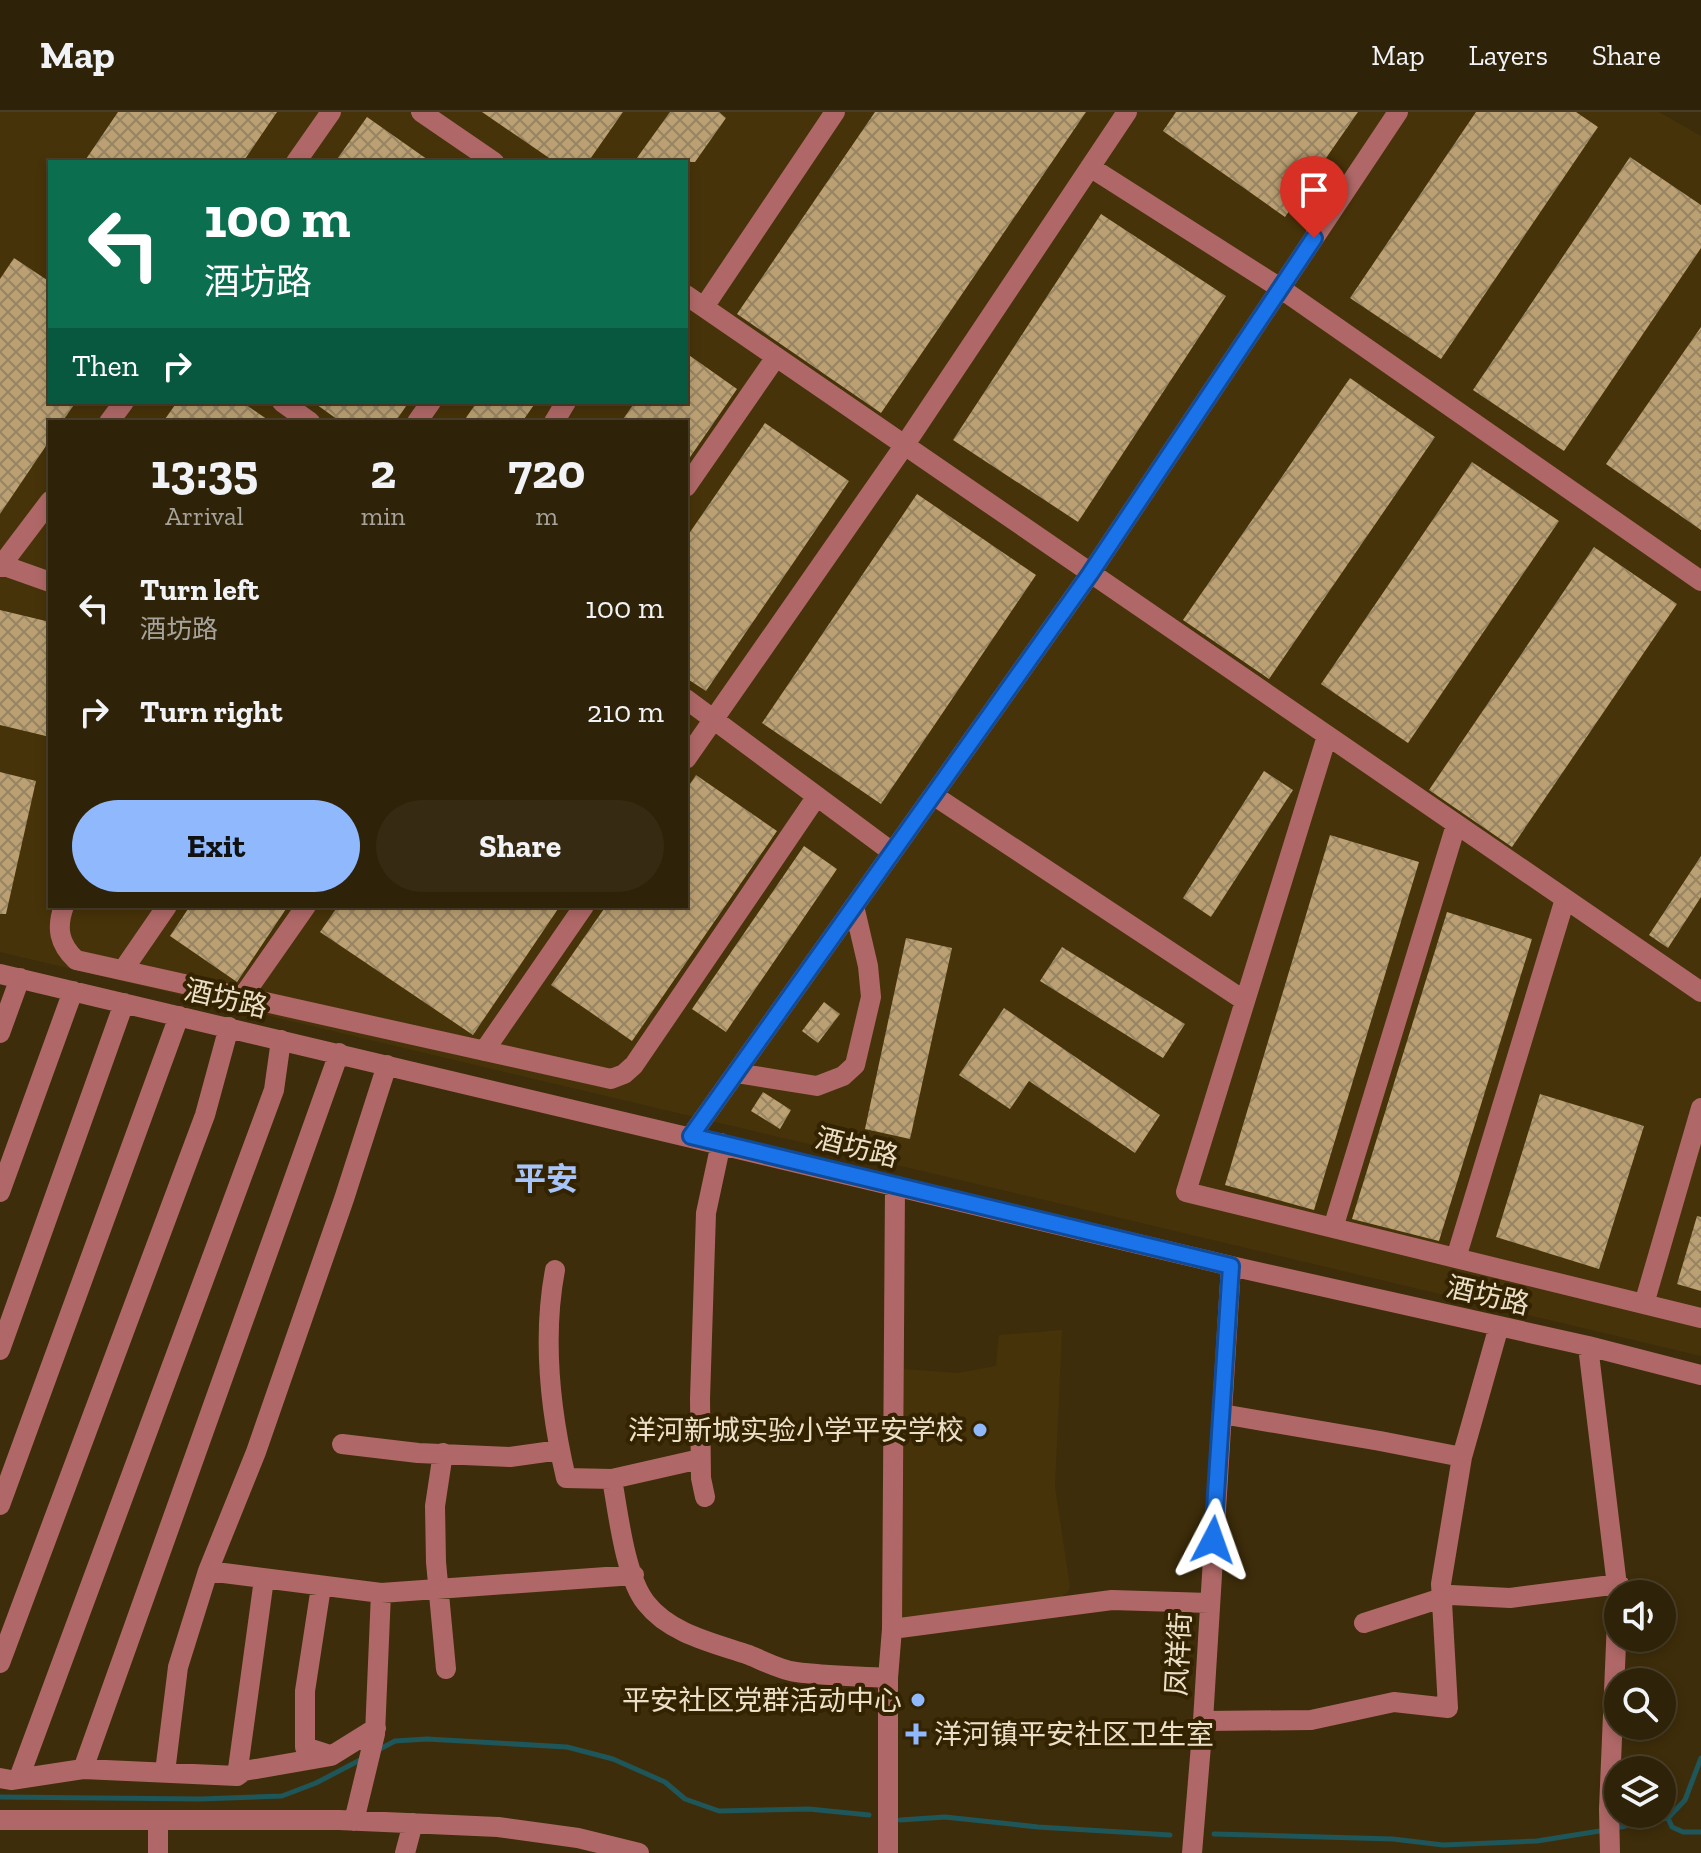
<!DOCTYPE html>
<meta charset="utf-8">
<style>
:root{--surface:#2e2208;--page:#362a12;--text:#f1f3f6;--muted:#a7a49c;--line:#493f29;--accent:#90b8fd}
body{margin:0;font-family:"Zilla Slab","Noto Sans SC",serif;background:var(--page);color:var(--text);height:100vh;display:flex;flex-direction:column;font-size:30px;white-space:nowrap}
*{box-sizing:border-box;margin:0}
p{font-size:26px;color:var(--muted)}
.icon{flex:none;width:44px;height:44px;fill:none;stroke:currentColor;stroke-width:2;stroke-linecap:round;stroke-linejoin:round}
.map{position:relative;flex:1;overflow:hidden}
.side{position:absolute;left:48px;top:308px;width:640px;height:488px;display:flex;flex-direction:column;background:var(--surface);border-radius:0px;box-shadow:0 4px 12px #0003,0 0 0 2px var(--line)}
.side>*{flex:none}
.banner{position:absolute;left:48px;top:48px;width:640px;height:244px;border-radius:0px;box-shadow:0 4px 12px #0003,0 0 0 2px var(--line);background:#0b6e4f;color:#fff;overflow:hidden}
.buttons{position:absolute;left:1604px;top:1468px;display:grid;gap:16px}
.buttons a{display:grid;place-items:center;width:72px;height:72px;border-radius:50%;background:var(--surface);box-shadow:0 4px 12px #0003,0 0 0 2px var(--line);font-size:40px}
.pin{position:absolute;display:grid;place-items:center;width:68px;height:68px;color:#fff;margin:-82px -34px;border-radius:50% 50% 50% 0;rotate:-45deg;box-shadow:0 0 8px #0007}
.pin .icon{rotate:45deg}
.me{position:absolute;width:88px;margin:-44px;rotate:4deg;stroke-linejoin:round;filter:drop-shadow(0 0 6px #0008)}
.turn{display:flex;align-items:center;gap:28px;height:168px;padding:0 24px;font-size:36px}
.turn .icon{width:104px;height:104px;stroke-width:2.5}
.turn b{display:block;font-size:56px;line-height:68px}
.then{display:flex;align-items:center;height:76px;padding:0 24px;background:#0003;gap:16px;font-size:30px}
.eta{display:flex;justify-content:space-evenly;align-items:center;height:136px;text-align:center}
.eta b{font-size:48px;font-weight:700;line-height:56px}
.cta{display:flex;gap:16px;margin-top:auto;padding:16px 24px}
.cta a{flex:1;height:92px;border-radius:48px;background:var(--accent);color:#111;font-size:32px;font-weight:700;line-height:92px;text-align:center}
.cta a+a{background:var(--page);color:var(--text)}
ul{padding:0;list-style:none}
li{display:flex;align-items:center;gap:24px;height:104px;padding:0 24px}
li div{flex:1}
li b{display:block;font-size:30px}
li em{font-style:normal}
header{display:flex;align-items:center;gap:48px;box-sizing:border-box;height:112px;padding:0 40px;background:var(--surface);border-bottom:2px solid var(--line)}
header strong{font-size:38px}
nav{display:flex;gap:44px;margin-inline-start:auto;font-size:28px}
.map>svg:first-child{display:block}
</style>
<header>
<strong>Map</strong>
<nav><a>Map</a><a>Layers</a><a>Share</a></nav>
</header>
<div class="map">
<svg width="1701" height="1741" viewBox="0 0 1701 1741">
<defs>
<pattern id="building-cross-hatch" width="8" height="8" patternUnits="userSpaceOnUse" patternTransform="scale(2)"><rect width="8" height="8" fill="#baa073"/><path d="M0 0l8 8M0 8l8-8" fill="none" stroke="#988462"/></pattern>
</defs>
<rect width="100%" height="100%" fill="#3e2d0a"/>
<path fill="#473309" fill-rule="evenodd" d="M0,0H1659L1701,24V1244L0,840ZM50,50H686V290H50ZM50,310H686V794H50Z
M1062,1218L1055,1375L1070,1475L1067,1481L1061,1485L902,1509L904,1257L957,1261L996,1254L999,1223Z"/>
<g fill="none" stroke-linecap="round" stroke-linejoin="round">
<path stroke="#1e565a" stroke-width="5" d="M378,1638L395,1629L427,1627L567,1635L613,1647L665,1670L685,1687L719,1699L809,1697L869,1703
M0,1685L200,1687L282,1684L316,1671L362,1647
M1668,1706L1672,1715L1683,1720H1701
M900,1708L945,1705L1038,1715L1170,1723
M1615,1716L1668,1706L1685,1688L1701,1646
M1214,1722L1393,1727L1443,1733L1537,1729L1606,1718"/>
</g>
<path fill="url(#building-cross-hatch)" d="M118,0H277L243,50H84Z
M482,0H623L588,50H555Z
M670,0H719L726,6L695,50H634Z
M875,0H1086L881,301L737,202Z
M1176,0H1358L1285,105L1163,19Z
M1476,0H1576L1598,15L1441,247L1350,186Z
M367,5L431,50H335Z
M1630,45L1701,93V136L1564,339L1473,278Z
M1101,102L1226,184L1078,410L953,328Z
M14,146L50,170V290H76L62,310H50V328L0,402V167Z
M1701,215V418L1606,352Z
M686,241L737,277L686,351V310H621L635,290H686Z
M1350,266L1435,325L1269,567L1183,508Z
M177,290H242L271,310H163Z
M313,290H409L395,310H341Z
M477,290H536L522,310H463Z
M765,311L849,369L706,579L686,566V426Z
M1472,350L1559,409L1408,631L1321,572Z
M917,382L1036,463L881,692L762,611Z
M1594,435L1677,492L1512,735L1429,678Z
M0,498L50,510V625L0,613Z
M1264,659L1293,678L1211,805L1183,786Z
M0,660L36,669L6,802H0Z
M696,663L777,719L632,929L551,873L606,794H686V678Z
M1330,723L1419,750L1314,1098L1225,1073Z
M804,734L837,757L726,920L692,897Z
M1701,744V785L1668,836L1649,823Z
M190,794H288L237,870L170,824Z
M338,794H560L473,923L320,820Z
M1447,800L1532,827L1439,1129L1352,1107Z
M906,826L952,836L910,1027L865,1017Z
M1062,835L1185,912L1163,946L1040,869Z
M824,890L840,902L818,931L802,919Z
M1004,896L1160,1003L1135,1041L1029,969L1010,997L959,963Z
M763,980L791,998L780,1017L751,999Z
M1540,982L1644,1014L1599,1157L1496,1125Z
M1697,1104L1701,1105V1179L1677,1172Z"/>
<g fill="none" stroke-linecap="round" stroke-linejoin="round">
<path stroke="#af6867" stroke-width="20" d="M421,0L494,50
M296,50L331,0
M1090,55L1280,176L1701,469
M686,183L1701,880
M704,195L835,0
M282,290L310,310
M109,310L124,290
M417,310L431,290
M554,310L566,290
M686,375L776,245
M2,453L50,470
M0,455L50,389
M686,587L892,740
M1327,624L1186,1080L1701,1206
M686,647L904,334L1127,0
M933,683L1245,889
M64,794C56,816 59,832 76,848L611,967L624,962L634,953L817,684
M123,858L167,794
M0,862L1231,1154L1588,1234L1701,1263
M243,884L306,794
M0,921L20,866
M484,939L584,794
M736,961L817,974L843,964L855,953L871,885L868,854L854,794
M691,1024L1090,462L1398,0
M0,1080L73,879
M1333,1116L1456,713
M1456,1146L1565,787
M555,1158C542,1227 550,1298 566,1366L612,1367L700,1347
M1644,1192L1701,996
M1588,1234L1618,1482
M0,1238L124,891
M1222,1302L1380,1329L1462,1345
M342,1332L418,1341L510,1345L560,1338
M443,1341L435,1394L436,1450L446,1557
M612,1367C618,1400 625,1465 646,1491C670,1522 714,1531 749,1543C764,1549 780,1558 796,1560C826,1564 858,1564 888,1566
M705,1385L701,1366L700,1287L706,1101L721,1031
M0,1393L179,904
M208,1459L381,1481L634,1463
M321,1475L305,1579V1635L330,1643
M1364,1511L1451,1483L1510,1486L1619,1472
M892,1517L1112,1488L1209,1491
M0,1551L205,1003L229,915
M1203,1609L1311,1608L1394,1590L1448,1596L1441,1472L1462,1345L1499,1214
M83,1657L339,941
M165,1660L178,1555L208,1459L256,1340L344,1087L387,953
M237,1664L264,1467
M0,1666L11,1668L83,1657L237,1664L244,1659L331,1644L376,1616
M19,1666L274,978L281,928
M0,1708H339L498,1715L578,1726L639,1741
M354,1709L375,1622L381,1481
M158,1741V1708
M405,1741L413,1711
M888,1741V1566L892,1517L895,1074
M1192,1741L1203,1609L1231,1154
M1610,1741L1609,1697L1618,1485"/>
</g>
<g fill="none" stroke-linecap="round" stroke-linejoin="round">
<g stroke="#114b97" stroke-width="20">
<path id="route" d="M1213,1428L1231,1154L691,1024L1090,462L1314,126"/>
</g>
<use href="#route" stroke="#1a73e8" stroke-width="14"/>
</g>
<g fill="#90b8fd" stroke="#332301" stroke-width="3">
<circle cx="980" cy="1318" r="8"/>
<circle cx="918" cy="1588" r="8"/>
<path d="M912 1610h8v8h8v8h-8v8h-8v-8h-8v-8h8z"/>
</g>
<g text-anchor="middle" stroke-width="8" stroke-linejoin="round" paint-order="stroke">
<g font-size="28" fill="#ecdfc8" stroke="#332301">
<text transform="translate(226 886) rotate(13)" y="10">酒坊路</text>
<text transform="translate(857 1035) rotate(14)" y="10">酒坊路</text>
<text transform="translate(1488 1183) rotate(13)" y="10">酒坊路</text>
<text transform="translate(1178 1542) rotate(-87)" y="10">凤祥街</text>
</g>
<g font-size="28" fill="#ecdfc8" stroke="#332301" text-anchor="end">
<text x="964" y="1328">洋河新城实验小学平安学校</text>
<text x="902" y="1598">平安社区党群活动中心</text>
<text x="934" y="1632" text-anchor="start">洋河镇平安社区卫生室</text>
</g>
<g font-size="32" font-weight="bold" fill="#a7c5f8" stroke="#332301">
<text x="546" y="1078">平安</text>
</g>
</g>
</svg>
<div class="buttons">
<a><svg class="icon" aria-label="sound" viewBox="0 0 24 24"><path d="M4 9h4l5-4v14l-5-4H4zM17 9q2 3 0 6"/></svg></a>
<a><svg class="icon" aria-label="search" viewBox="0 0 24 24"><circle cx="10" cy="10" r="6"/><path d="M15 15l6 6"/></svg></a>
<a><svg class="icon" aria-label="layers" viewBox="0 0 24 24"><path d="M12 4l9 5-9 5-9-5zM3 14l9 5 9-5"/></svg></a>
</div>
<div class="pin" style="left:1314px;top:126px;background:#d93025"><svg class="icon" aria-label="arrive" viewBox="0 0 24 24"><path d="M6 21V4h12l-3 4 3 4H6"/></svg></div>
<svg class="me" style="left:1213px;top:1428px" viewBox="-20 -20 40 40"><path d="M0-17L14 15 0 8-14 15z" fill="#1a73e8" stroke="#fff" stroke-width="4"/></svg>
<div class="banner">
<div class="turn"><svg class="icon" aria-label="left" viewBox="0 0 24 24"><path d="M17 20v-9H6M10 6l-5 5 5 5"/></svg><div><b>100 m</b>酒坊路</div></div>
<div class="then">Then<svg class="icon" aria-label="right" viewBox="0 0 24 24"><path d="M7 20v-9h11M14 6l5 5-5 5"/></svg></div>
</div>
<section class="side">
<div class="eta">
<div><b>13:35</b><p>Arrival</p></div>
<div><b>2</b><p>min</p></div>
<div><b>720</b><p>m</p></div>
</div>
<ul>
<li><svg class="icon" aria-label="left" viewBox="0 0 24 24"><path d="M17 20v-9H6M10 6l-5 5 5 5"/></svg><div><b>Turn left</b><p>酒坊路</p></div><em>100 m</em></li>
<li><svg class="icon" aria-label="right" viewBox="0 0 24 24"><path d="M7 20v-9h11M14 6l5 5-5 5"/></svg><div><b>Turn right</b></div><em>210 m</em></li>
</ul>
<div class="cta"><a>Exit</a><a>Share</a></div>
</section>
</div>
